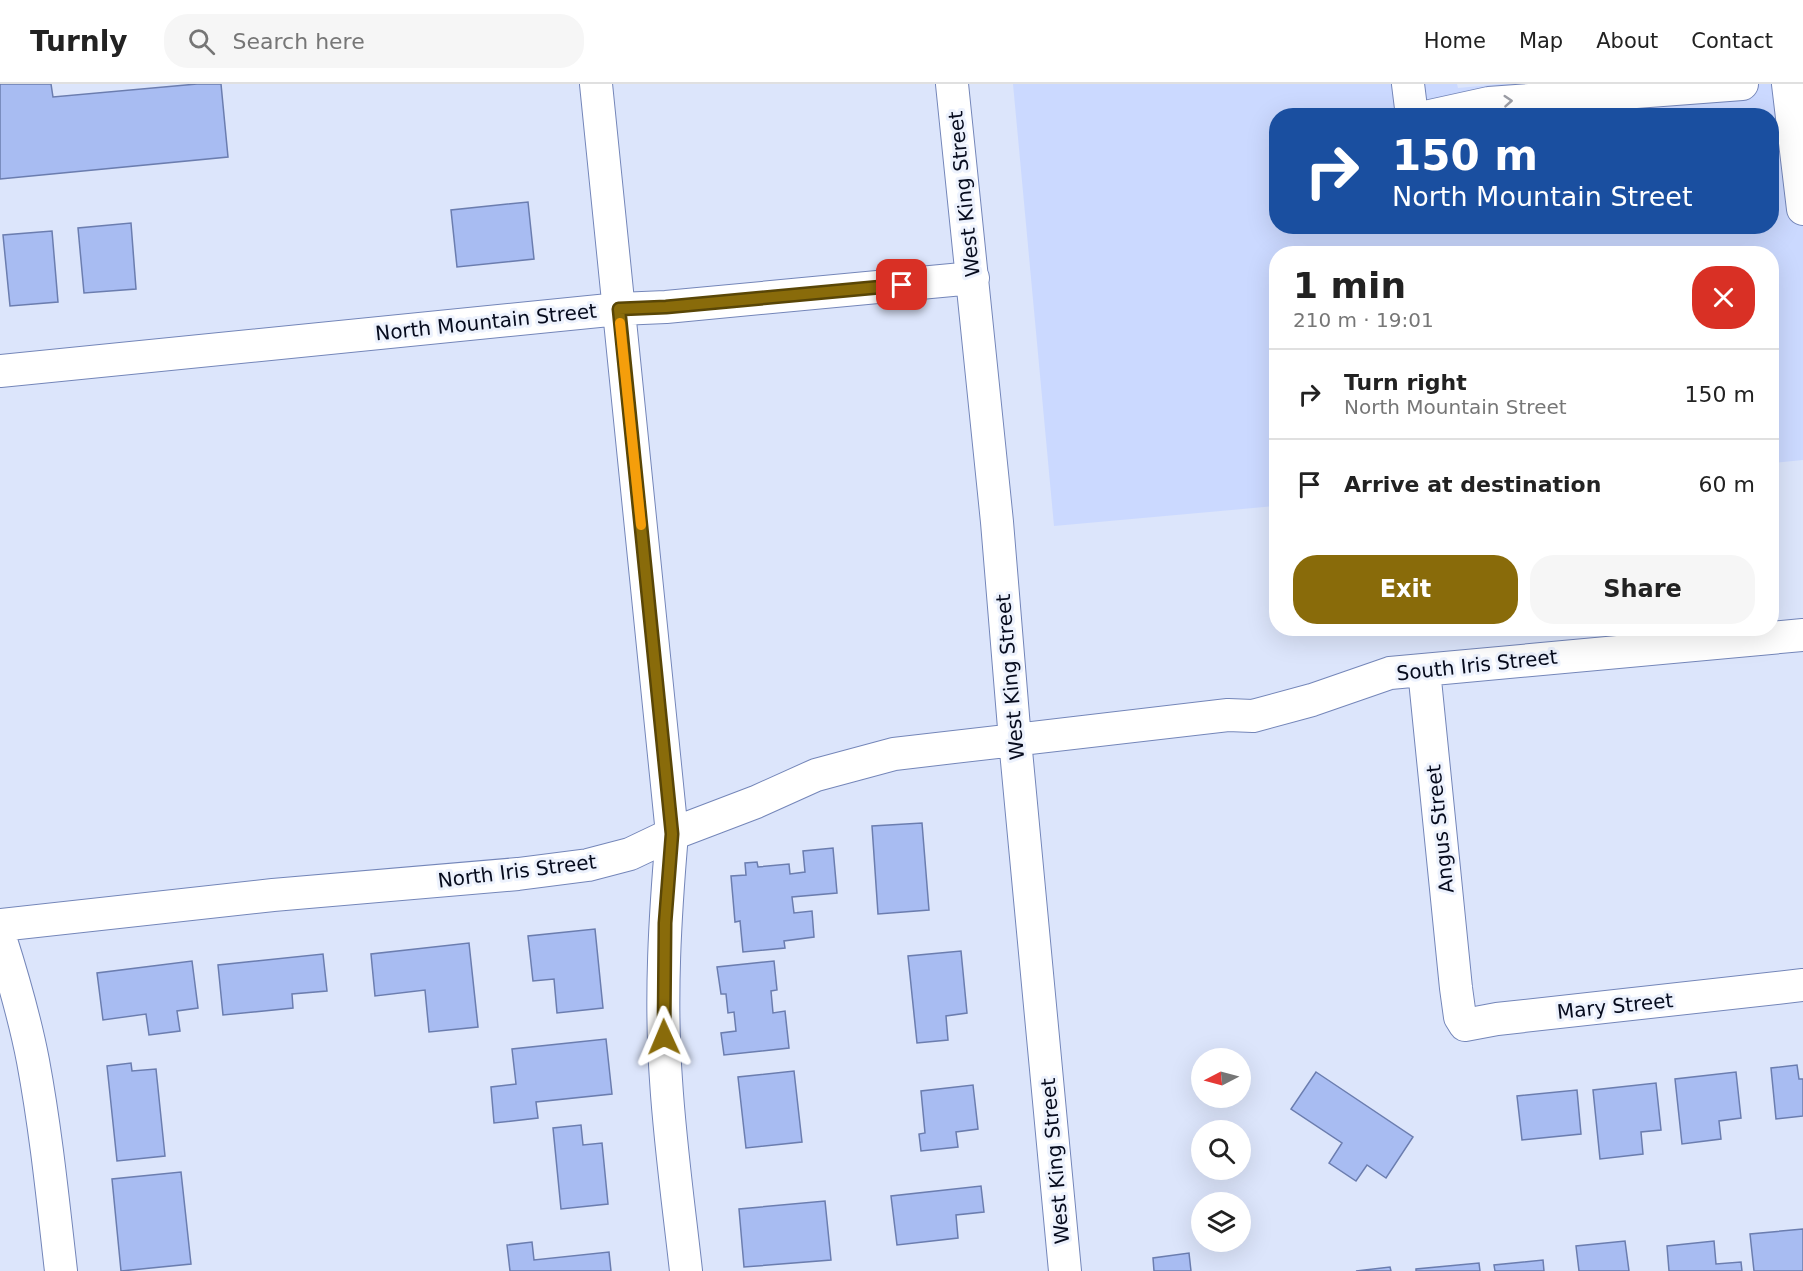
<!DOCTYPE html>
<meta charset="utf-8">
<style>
:root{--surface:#fff;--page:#f6f6f6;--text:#222;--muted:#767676;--line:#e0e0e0;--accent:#896b0a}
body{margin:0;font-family:"DejaVu Sans",sans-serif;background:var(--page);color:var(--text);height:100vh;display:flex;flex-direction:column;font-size:22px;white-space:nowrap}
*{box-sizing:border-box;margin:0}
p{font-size:20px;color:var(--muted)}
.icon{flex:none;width:33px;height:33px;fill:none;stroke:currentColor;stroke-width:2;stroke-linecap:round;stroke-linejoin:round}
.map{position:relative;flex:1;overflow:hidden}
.sheet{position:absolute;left:1269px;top:162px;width:510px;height:390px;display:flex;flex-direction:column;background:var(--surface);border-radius:24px;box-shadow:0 6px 24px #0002}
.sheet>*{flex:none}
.guide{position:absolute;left:1269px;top:24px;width:510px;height:126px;border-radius:24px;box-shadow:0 6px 24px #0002;background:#1a4fa0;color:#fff;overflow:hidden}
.needle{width:39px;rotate:264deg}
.fabs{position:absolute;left:1191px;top:964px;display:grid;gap:12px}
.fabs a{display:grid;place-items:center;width:60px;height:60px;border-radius:50%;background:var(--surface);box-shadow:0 6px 24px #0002;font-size:30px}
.pin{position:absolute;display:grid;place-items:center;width:51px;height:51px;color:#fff;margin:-26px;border-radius:12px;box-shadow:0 3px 9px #0006}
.me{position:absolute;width:66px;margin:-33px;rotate:359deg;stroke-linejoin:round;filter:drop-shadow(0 0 4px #0008)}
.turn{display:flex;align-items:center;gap:21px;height:126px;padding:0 24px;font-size:27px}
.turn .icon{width:78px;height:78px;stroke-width:2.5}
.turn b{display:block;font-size:42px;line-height:51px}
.round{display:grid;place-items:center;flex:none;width:63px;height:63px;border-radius:24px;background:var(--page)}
.head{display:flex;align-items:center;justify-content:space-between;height:102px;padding:0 24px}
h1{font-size:36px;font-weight:800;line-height:45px}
.cta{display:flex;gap:12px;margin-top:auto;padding:12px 24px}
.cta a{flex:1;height:69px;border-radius:24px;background:var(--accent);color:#fff;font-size:24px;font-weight:800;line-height:69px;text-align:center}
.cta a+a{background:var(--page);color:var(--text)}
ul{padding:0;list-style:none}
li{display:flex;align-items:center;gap:18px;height:90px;padding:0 24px;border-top:2px solid var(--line)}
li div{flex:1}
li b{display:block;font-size:22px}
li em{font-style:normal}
header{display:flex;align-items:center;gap:36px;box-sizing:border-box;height:84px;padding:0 30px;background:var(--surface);border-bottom:2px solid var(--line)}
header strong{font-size:28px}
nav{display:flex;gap:33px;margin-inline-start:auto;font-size:21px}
.search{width:420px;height:54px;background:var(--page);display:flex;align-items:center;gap:15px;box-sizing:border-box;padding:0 21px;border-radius:24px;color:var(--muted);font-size:22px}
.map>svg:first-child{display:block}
</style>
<header>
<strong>Turnly</strong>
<div class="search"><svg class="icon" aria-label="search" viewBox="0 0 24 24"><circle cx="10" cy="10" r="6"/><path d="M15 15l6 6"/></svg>Search here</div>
<nav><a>Home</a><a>Map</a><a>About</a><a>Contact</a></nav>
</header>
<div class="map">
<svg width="1803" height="1187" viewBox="0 0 1803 1187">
<rect width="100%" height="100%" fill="#dce5fb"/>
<path fill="#cbd9ff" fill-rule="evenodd" d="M1013,0H1457L1458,4L1501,0H1803V376L1772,379V170H1276V422L1054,442ZM1276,32H1772V142H1276Z"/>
<path fill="#a8bcf2" stroke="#6b7daf" stroke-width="1.5" d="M0,0H51L53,13L197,0H221L228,73L0,95Z
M528,118L534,175L457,183L451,126Z
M131,139L136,205L84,209L78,144Z
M52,147L58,218L10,222L3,151Z
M922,739L929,826L878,830L872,742Z
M833,764L837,809L792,813L794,829L812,827L814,853L784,857L785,864L743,868L740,837L735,838L731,792L746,791L745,779L757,778L758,783L789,780L790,790L805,788L803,767Z
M595,845L603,924L557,929L554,895L533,897L528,852Z
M469,859L478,943L429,948L425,906L375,912L371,870Z
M961,867L967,929L946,932L948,956L917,959L908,872Z
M323,870L327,907L292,910L293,924L223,931L218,881Z
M192,877L198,924L177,927L180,947L149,951L146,930L103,936L97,889Z
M774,877L777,906L771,907L773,929L785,927L789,964L724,971L721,949L736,947L734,928L728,929L726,910H721L717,883Z
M606,955L612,1010L536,1018L538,1034L494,1039L491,1003L516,1000L512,965Z
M131,979L132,987L156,985L165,1072L117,1077L107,982Z
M1797,981L1799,995H1803V1032L1776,1035L1771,984Z
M794,987L802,1058L746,1064L738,993Z
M1316,988L1413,1053L1386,1094L1367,1081L1356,1097L1329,1079L1342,1059L1291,1025Z
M1736,988L1741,1034L1719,1037L1721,1055L1682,1060L1675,995Z
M1656,999L1661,1046L1641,1048L1643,1070L1600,1075L1593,1006Z
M973,1001L978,1045L956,1048L958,1063L921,1067L919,1050L925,1049L921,1007Z
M1577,1006L1581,1050L1522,1056L1517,1012Z
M581,1041L583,1061L602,1059L608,1120L561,1125L553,1044Z
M181,1088L191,1180L121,1187L112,1095Z
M981,1102L984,1128L956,1131L958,1154L897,1161L891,1112Z
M825,1117L831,1176L744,1183L739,1125Z
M1803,1145V1187H1754L1750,1150Z
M1625,1157L1629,1187H1579L1576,1162Z
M1714,1157L1716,1180L1741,1178L1742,1187H1669L1667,1162Z
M532,1158L534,1176L609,1168L611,1187H510L507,1161Z
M1189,1169L1191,1187H1154L1153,1174Z
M1543,1176L1544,1187H1495L1494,1181Z
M1479,1179L1480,1187H1416V1185Z
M1390,1183L1391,1187H1356Z"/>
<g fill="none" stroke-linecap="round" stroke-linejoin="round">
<g stroke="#7486b9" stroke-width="34">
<path id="minor" d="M596,0L672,750C665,832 660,914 666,996C670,1060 679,1124 686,1187
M952,0L997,438L1015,656L1065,1187
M1408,0L1412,32
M1788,0L1803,125
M1430,32L1489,19L1742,0
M0,287L619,225L666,223L973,194
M1424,586L1456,904L1460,933L1465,941L1497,935L1803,901
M0,841L273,811L518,790L588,781L630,770L672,750L756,718L816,691L894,670L1228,631L1253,632L1312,616L1390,589L1803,551
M0,853C13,894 25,935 33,977C46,1047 53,1117 61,1187"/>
</g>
<use href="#minor" stroke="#fff" stroke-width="32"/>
</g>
<defs><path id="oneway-chevron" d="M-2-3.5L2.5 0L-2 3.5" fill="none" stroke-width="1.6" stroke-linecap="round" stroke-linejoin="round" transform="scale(1.5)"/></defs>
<use stroke="#9b9da5" href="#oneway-chevron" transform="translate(1508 17) rotate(-4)"/>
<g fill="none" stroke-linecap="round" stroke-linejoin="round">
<g stroke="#594606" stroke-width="15">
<path id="route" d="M664,953L665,839L672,750L619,225L666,223L902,201"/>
</g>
<use href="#route" stroke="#896b0a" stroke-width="10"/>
<path stroke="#f59e0b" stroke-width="10" d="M620,239L641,441"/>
</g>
<g text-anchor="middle" stroke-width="6" stroke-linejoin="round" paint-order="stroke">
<g font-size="20" fill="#060b1d" stroke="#edf2fd">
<text transform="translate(964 110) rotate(-96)" y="7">West King Street</text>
<text transform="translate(486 238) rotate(-6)" y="7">North Mountain Street</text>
<text transform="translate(1477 581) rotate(-6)" y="7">South Iris Street</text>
<text transform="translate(1010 593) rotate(-95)" y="7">West King Street</text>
<text transform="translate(1440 745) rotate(-96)" y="7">Angus Street</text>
<text transform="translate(517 787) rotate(-7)" y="7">North Iris Street</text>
<text transform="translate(1615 922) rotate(-6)" y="7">Mary Street</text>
<text transform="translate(1055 1077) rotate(-95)" y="7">West King Street</text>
</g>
</g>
</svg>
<div class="fabs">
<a><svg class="needle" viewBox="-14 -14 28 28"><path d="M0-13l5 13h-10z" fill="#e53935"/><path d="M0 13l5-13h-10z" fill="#767676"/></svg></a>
<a><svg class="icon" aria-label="search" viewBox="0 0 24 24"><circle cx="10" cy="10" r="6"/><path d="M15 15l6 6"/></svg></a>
<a><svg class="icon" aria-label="layers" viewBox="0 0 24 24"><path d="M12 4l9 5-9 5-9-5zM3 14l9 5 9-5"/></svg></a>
</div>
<div class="pin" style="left:902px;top:201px;background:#d93025"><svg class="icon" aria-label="arrive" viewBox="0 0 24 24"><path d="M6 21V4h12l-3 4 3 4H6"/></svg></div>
<svg class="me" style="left:664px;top:953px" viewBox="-20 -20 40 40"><path d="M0-17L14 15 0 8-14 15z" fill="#896b0a" stroke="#fff" stroke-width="4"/></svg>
<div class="guide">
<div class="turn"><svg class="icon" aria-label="right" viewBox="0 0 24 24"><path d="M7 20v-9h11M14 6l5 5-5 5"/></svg><div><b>150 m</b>North Mountain Street</div></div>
</div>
<section class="sheet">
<div class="head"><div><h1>1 min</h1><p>210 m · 19:01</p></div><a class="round" style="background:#d93025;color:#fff"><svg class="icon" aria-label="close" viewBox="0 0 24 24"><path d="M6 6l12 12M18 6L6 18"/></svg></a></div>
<ul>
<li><svg class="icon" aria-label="right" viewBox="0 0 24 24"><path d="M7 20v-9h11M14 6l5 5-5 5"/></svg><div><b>Turn right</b><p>North Mountain Street</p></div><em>150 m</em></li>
<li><svg class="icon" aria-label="arrive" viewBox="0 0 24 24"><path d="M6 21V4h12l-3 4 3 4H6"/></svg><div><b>Arrive at destination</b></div><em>60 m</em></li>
</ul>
<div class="cta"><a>Exit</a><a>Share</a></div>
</section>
</div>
